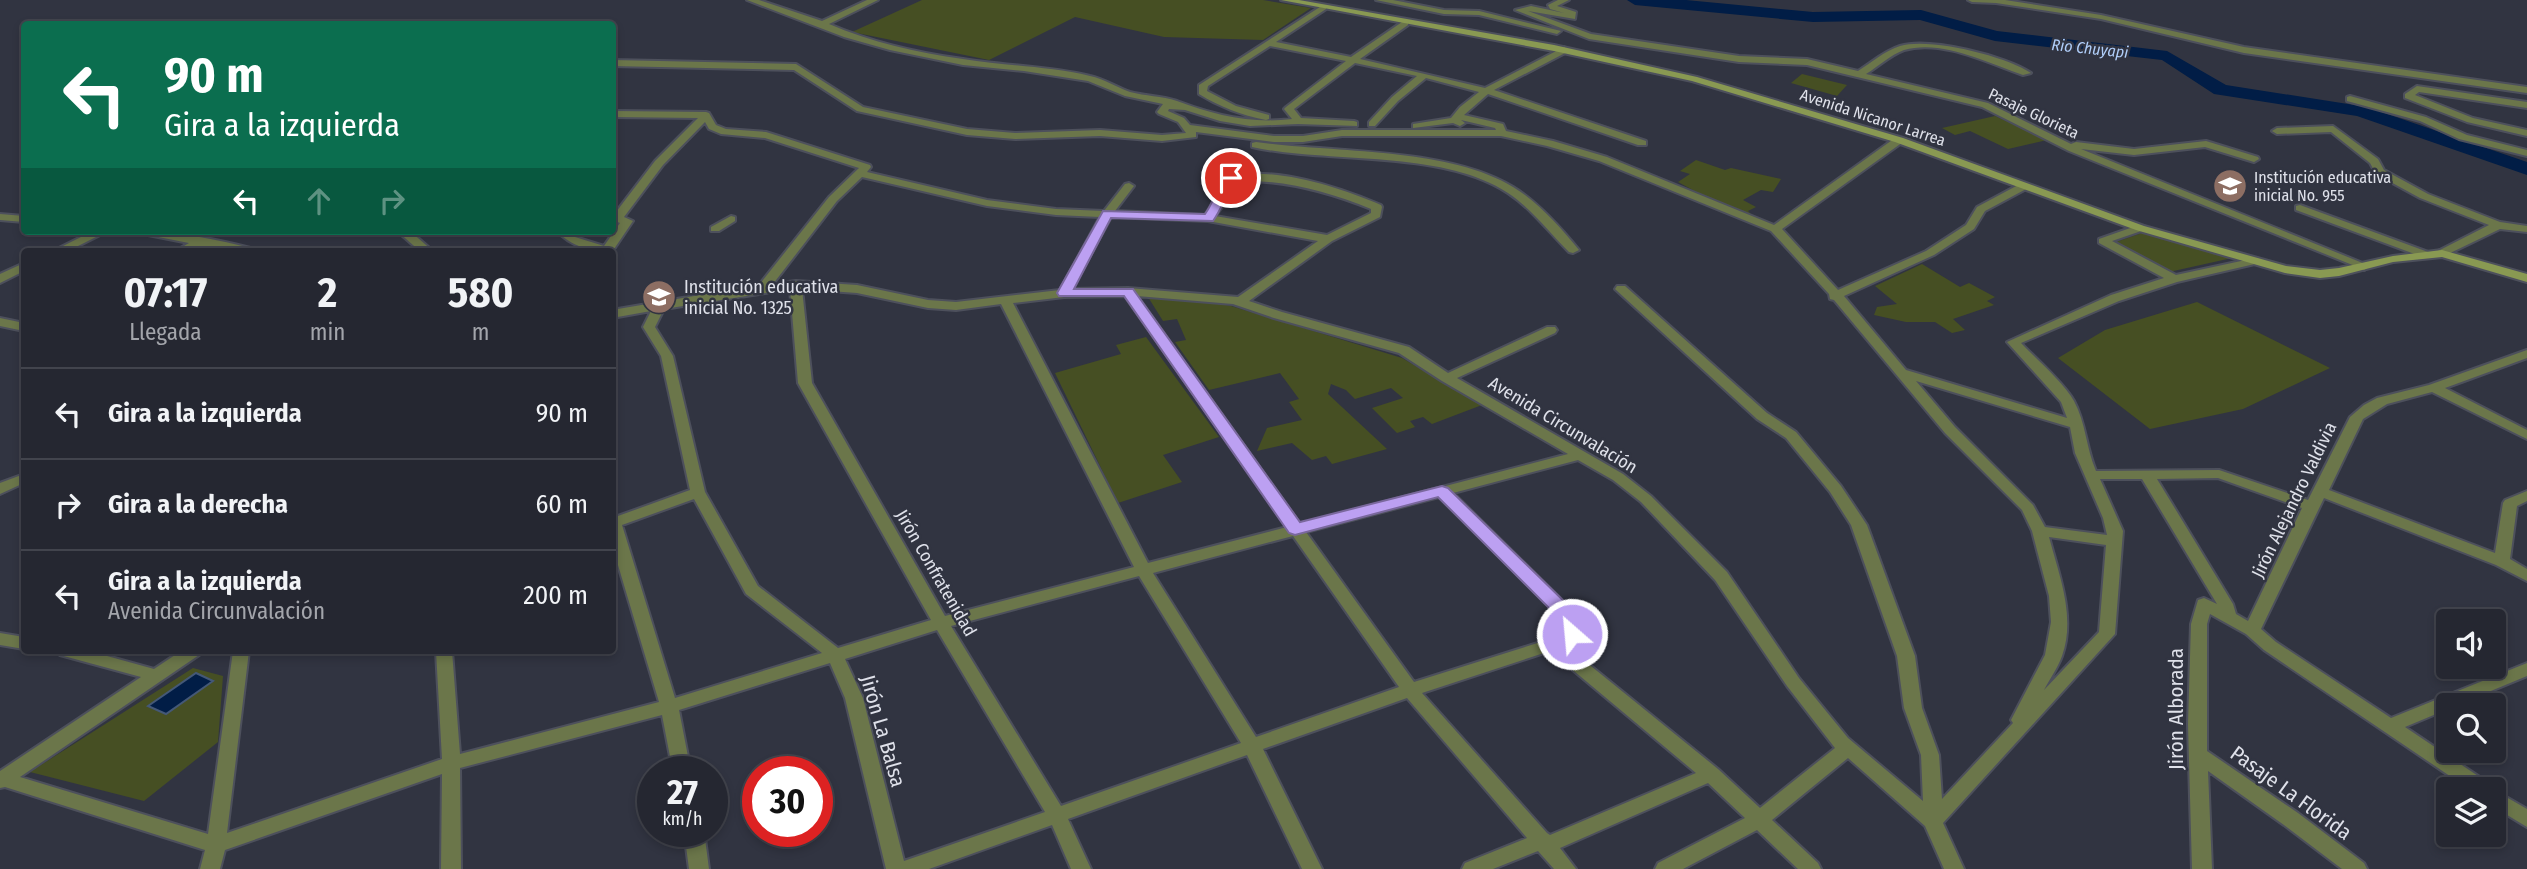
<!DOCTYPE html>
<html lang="es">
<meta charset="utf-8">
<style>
:root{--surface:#252731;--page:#31333d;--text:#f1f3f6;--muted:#a3a5ab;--line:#42444d}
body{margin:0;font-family:"Fira Sans Condensed",sans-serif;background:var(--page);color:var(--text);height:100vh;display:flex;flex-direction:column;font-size:26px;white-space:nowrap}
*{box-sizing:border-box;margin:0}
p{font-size:23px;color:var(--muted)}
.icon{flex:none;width:38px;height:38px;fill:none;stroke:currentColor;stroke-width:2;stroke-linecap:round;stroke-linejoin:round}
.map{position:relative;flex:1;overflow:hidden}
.side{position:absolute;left:21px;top:248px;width:595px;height:406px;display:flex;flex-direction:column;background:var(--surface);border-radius:7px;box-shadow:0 4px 10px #0003,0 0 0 2px var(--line)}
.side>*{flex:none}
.banner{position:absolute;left:21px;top:21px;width:595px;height:214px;border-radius:7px;box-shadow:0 4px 10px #0003,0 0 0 2px var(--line);background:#0b6e4f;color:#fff;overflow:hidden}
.tools{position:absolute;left:2436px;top:609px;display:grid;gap:14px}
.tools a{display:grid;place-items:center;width:70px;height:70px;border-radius:7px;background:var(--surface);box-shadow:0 4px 10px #0003,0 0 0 2px var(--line);font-size:35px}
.speed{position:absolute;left:637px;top:756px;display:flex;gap:14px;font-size:35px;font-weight:700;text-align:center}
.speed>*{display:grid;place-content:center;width:91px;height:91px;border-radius:50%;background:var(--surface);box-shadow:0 4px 10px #0003,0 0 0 2px var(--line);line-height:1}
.speed small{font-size:18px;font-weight:400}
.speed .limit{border:10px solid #d22;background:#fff;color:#111}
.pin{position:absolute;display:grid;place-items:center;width:60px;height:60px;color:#fff;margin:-30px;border:4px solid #fff;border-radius:50%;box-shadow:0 2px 7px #0007}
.me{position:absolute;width:77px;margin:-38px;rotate:333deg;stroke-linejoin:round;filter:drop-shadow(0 0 5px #0008)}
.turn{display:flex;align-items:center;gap:24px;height:147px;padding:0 28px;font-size:32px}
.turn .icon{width:91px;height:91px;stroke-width:2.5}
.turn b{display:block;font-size:49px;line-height:60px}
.lanes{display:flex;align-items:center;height:66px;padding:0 28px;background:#0003;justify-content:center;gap:35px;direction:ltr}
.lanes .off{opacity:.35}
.eta{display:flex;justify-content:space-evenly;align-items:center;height:119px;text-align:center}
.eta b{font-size:42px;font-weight:700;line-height:49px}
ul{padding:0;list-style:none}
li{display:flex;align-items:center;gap:21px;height:91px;padding:0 28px;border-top:2px solid var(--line)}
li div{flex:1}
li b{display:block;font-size:26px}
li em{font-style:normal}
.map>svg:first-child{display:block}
</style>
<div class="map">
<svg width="2527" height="869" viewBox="0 0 2527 869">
<rect width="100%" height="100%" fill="#313441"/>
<path fill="#464f23" d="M922,0H1263L1311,8L1263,40L1164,37L1075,17L989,60L852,32Z
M1802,74L1847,85L1837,96L1791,83Z
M1995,116L2047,140L2008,149L1970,131L1955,135L1942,128Z
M1696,160L1725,170L1731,168L1781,179L1773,192L1761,190L1743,200L1756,207L1748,211L1755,218L1713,201L1678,182L1690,174L1680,171Z
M2145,232L2232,258L2169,272L2113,243Z
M1922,264L1960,287L1969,283L1995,297L1987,301L1994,305L1953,319L1965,330L1952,333L1935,322H1906L1874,315L1877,307L1897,304L1875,286Z
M1148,297L1193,299L1231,306L1402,358L1482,405L1432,424L1423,417L1410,421L1415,427L1397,433L1372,408L1403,398L1391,388L1355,399L1346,390L1331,384L1328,394L1387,449L1332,464L1326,456L1312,460L1292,443L1257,451L1267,428L1302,420L1289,402L1299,399L1280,373L1209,390L1175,342L1186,340L1177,319L1163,321Z
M2197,302L2330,368L2243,409L2150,429L2058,358L2105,330Z
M1146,337L1219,437L1163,455L1182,482L1118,503L1055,373L1121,354L1116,345Z
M193,668L223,676L218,742L144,801L30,772Z"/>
<path fill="#011d46" stroke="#445877" stroke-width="2" d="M196,673L213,681L166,714L148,706Z"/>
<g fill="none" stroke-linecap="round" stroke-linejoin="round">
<path fill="#011d46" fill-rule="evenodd" d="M1627,0H1686L1813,12L1921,10L1997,31L2167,51L2226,85L2367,107L2527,162V175L2357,116L2214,94L2162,60L1995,41L1920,20L1813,22L1635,5Z"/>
<g stroke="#4d505c" stroke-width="4">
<path id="minor" d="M747,0H759L822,21L867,0H878L829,24C871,42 918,53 963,59C1005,66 1048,66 1090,76C1104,79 1116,87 1130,92C1145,96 1162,96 1177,101C1214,115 1251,124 1292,119L1284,109L1286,107L1346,61L1270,46L1208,86L1207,91L1236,106L1269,115V119L1266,120C1241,115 1220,107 1199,94V85L1323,5H1326V9L1276,42L1351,57L1405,20L1408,21V25L1360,59L1485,88L1564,47L1568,50L1567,52L1494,90L1646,141V145H1638L1488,94L1464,115L1503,124L1506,131L1553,141L1607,157L1774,225L1895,138H1903V142L1782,229L1838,290L1926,251L1966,225L1977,207L2020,184H2028V188L1985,211L1974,229L1934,255L1844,296L1906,370L2067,418L2061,402L2007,342L2111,295L2164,278L2099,243V239L2136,226H2144V230L2112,241L2176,275L2255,258L2259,259V263L2177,282L2119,301L2021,343C2036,359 2064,383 2074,401C2086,423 2086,448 2096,471L2219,470L2308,500L2350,417L2364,405L2377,398L2429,385L2527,350V358L2445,388L2527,430V439L2432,392L2387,404L2363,419L2329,490L2495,553L2503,503L2505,500L2527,491V501L2517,506L2510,559L2527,569V581L2496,565L2324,498L2261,629L2276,642L2391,718L2527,663V676L2457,705H2448V709L2405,727L2490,784L2492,789H2469L2264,650L2246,634L2210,614L2207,624V751L2298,813L2364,863L2367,869H2342L2284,825L2208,771L2212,869H2192L2188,724L2191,624L2198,600L2204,598L2217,604L2142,479H2100L2123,531L2115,634L1943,823L1964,869H1944L1925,826L1848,758L1772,820L1818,863L1821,869H1798L1757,830L1683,869H1655L1658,863L1745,818L1708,783L1560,848L1576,869H1554L1538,851L1493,869H1462L1465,863L1527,838L1407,698L1263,749L1322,869H1302L1247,755L1068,819L1091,869H1071L1052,825L929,869H886L845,698L830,663L679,710L691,772H673L662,715L460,768L461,869H441L442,774L225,850L220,869H200L205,850L5,787L0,788V771L141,677L60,655L58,651H89L154,669L181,651H201L199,655L20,777L208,834L233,651H249L227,833L442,759L436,651H452L460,754L659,702L612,545V513L618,516L690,490L661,356L643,327L651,311L612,318V310L759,285L829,197L859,168L765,138L721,134L709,129L705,122L663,165L624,217L633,221L612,252C592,252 570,246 557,231H569L575,237L604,246L620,223L613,220V216L655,161L698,118L612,117V111L706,112L709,113L716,125L726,129L766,132L870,165L871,167L867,172L987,200L1056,209L1104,211L1125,184L1129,183L1134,186L1115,211L1205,215C1215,202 1218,188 1227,176C1278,167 1335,186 1381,205L1382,207L1380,217L1332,241L1249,301L1282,312L1409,347L1448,373L1547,327H1555L1557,330L1555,333L1457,378L1623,474L1651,496L1727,572L1799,678L1848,738L1923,801L1921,755L1904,708L1897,656L1851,525L1830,492L1786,438L1757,419L1615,289L1617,286H1625L1767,413L1796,432L1841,486L1867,525L1915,656L1922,708L1939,755L1942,799L2013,723L2011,720L2045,655L2051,622L2049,596L2032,531L2022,510L1945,433L1834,300L1830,299L1829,294L1771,231L1599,161L1547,146L1501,136H1342L1303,142H1274L1196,132V137L1162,141L1100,136L1015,139L967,135L857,111L794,70L612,66V60L796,64L863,107L967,129L1015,133L1100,130L1162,135L1186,133L1178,122L1159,114L1157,112L1163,104L1125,96L1088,81L1024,71L963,65L890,50L844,37ZM1355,63L1417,76L1392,97L1369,122V126H1375L1398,101L1426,78L1479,92L1460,107L1451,118L1413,124V128L1453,123L1460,126L1465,123L1461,120L1495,128L1496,130H1342L1303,136H1274L1190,125L1184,118L1168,111L1169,109L1185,110L1220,121L1250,126L1298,124L1357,126V122L1354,121L1301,118L1294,109ZM862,177L987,206L1056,215L1100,217L1060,290L956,302L928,300L857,285L796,281L773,284L837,201ZM1234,181C1282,179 1327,191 1371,209V213L1327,235L1215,216L1225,203ZM1111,217L1208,221L1318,241L1238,297L1128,288L1072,289ZM790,289L798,383L931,620L838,648L758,586L705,492L673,356L655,327L664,309ZM802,289L857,293L928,308L956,310L1001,304L1134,567L945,616L812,383ZM1125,296L1287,527L1148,563L1013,303L1064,297ZM1137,296L1233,304L1274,318L1399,353L1442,381L1568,454L1300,524ZM1916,381L2070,427L2075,453L2103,518L2107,535L2045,527L2033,505L1955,427ZM1578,460L1613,480L1641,502L1715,580L1787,686L1835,748L1760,808L1718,769L1565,645L1578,638L1580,634L1571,609L1453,493ZM2218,478L2302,508L2248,621L2236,614L2233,604L2157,479ZM1439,497L1558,615L1563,632L1547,640L1414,682L1306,532ZM694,499L746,594L822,653L675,698L622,525ZM1293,536L1399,687L1256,737L1153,573ZM2049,537L2106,545L2099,632L2044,690C2050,679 2058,667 2062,656C2076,617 2059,575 2049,537ZM1139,576L1241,743L1061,806L951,626ZM937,630L1045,812L904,861L863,698L845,659ZM1550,651L1696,773L1550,835L1547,833L1422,693Z
M1376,0H1393L1444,10L1479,11L1561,31L1557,34L1479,15L1444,14Z
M1558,0H1569L1557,6L1576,12L1575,19L1528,11L1591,34L1739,56L1807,59L1858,71C1871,63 1884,51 1900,46C1929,37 2006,56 2031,73L2023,75C1988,63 1942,39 1904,50C1890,55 1879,66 1866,74L1988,103L2071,144L2076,142L2134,149L2206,141L2258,157L2259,159L2254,162L2205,147L2134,155L2081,149L2370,266L2364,270L2360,268L2069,151L1982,107L1807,65L1739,62L1589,39L1515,10L1531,6L1564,13L1550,9L1548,5Z
M1968,0H2005L2101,15L2244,47L2527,87V93L2244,53L2101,19L1996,3L1972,2Z
M2417,86L2527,102V108L2419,92L2415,95L2473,118L2527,130V136L2467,122L2405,98V94Z
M2350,96L2426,117L2467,135L2527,150V156L2459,139L2420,121L2347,101V97Z
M2333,126L2378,159L2384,170L2428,194L2500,222L2527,226V232L2500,229L2446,255H2438V251L2489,225L2420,198L2376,174L2370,163L2331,132L2277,134L2272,131L2277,128Z
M1256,142C1332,153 1448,147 1513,187C1538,202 1561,228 1579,250L1573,253L1569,252C1549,232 1532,209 1508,193C1441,149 1329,164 1252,147V143Z
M2300,205L2428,252L2430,254L2428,256H2420L2296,210V206Z
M0,214L24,216V222L0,220Z
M731,216L735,217V221L719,231H711V227Z
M93,231H108L66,252H51Z
M137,231C178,231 219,240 259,250L261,252H237L203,246L189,252H174L189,243L143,234Z
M397,231H410L434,252H421Z
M24,263V271L0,283V274Z
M0,318L24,323V331L0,326Z
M24,474V483L0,494V483Z
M0,633L24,637V649L0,645Z
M2494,790L2527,809V827L2494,807Z
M684,831H704L709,869H689Z"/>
</g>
<g stroke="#4d505c" stroke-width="4">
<path id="secondary" d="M1281,0H1299L1554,45L1697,77L1903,138L2144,226L2286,266L2320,270L2339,268L2393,256L2442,250L2527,274V282L2442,257L2393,262L2339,276L2320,278L2285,273L2136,230L1895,142L1692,81L1554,51Z"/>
</g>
<use href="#minor" fill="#6b764a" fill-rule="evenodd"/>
<use href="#secondary" fill="#899952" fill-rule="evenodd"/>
</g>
<path fill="#bca0f2" stroke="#7a689d" stroke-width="2" d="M1227,176L1237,178C1227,191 1223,207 1213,221L1111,218L1074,289H1133L1300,522L1442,486L1448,488L1572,609L1581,634L1579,639H1565L1557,616L1438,497L1295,535L1289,533L1124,296H1059L1057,293L1103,211L1205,214C1214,202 1216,188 1227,176Z"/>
<defs>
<g id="school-disc" transform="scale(1.75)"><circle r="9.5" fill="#8d6e63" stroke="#313441"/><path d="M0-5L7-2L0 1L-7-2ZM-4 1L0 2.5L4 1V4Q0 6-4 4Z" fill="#fff"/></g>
</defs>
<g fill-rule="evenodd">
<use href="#school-disc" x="2230" y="186"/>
<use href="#school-disc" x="659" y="297"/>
</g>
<g text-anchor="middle" stroke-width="5" stroke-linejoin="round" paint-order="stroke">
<g font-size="16" font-style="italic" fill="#b0cef9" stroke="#313441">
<text transform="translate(2090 48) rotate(6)" y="6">Rio Chuyapi</text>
</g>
<g font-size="16" fill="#dfe1ea" stroke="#313441">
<text transform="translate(2034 113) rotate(25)" y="6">Pasaje Glorieta</text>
<text transform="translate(1873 117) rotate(18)" y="6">Avenida Nicanor Larrea</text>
</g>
<g font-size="16" fill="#dfe1ea" stroke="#313441" text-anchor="start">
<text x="2254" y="183">Institución educativa<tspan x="2254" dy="18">inicial No. 955</tspan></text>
</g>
<g font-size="18" fill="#dfe1ea" stroke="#313441" text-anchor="start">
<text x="684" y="293">Institución educativa<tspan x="684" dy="21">inicial No. 1325</tspan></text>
</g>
<g font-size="18" fill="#dfe1ea" stroke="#313441">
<text transform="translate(1563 425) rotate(31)" y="6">Avenida Circunvalación</text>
<text transform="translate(2294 500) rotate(-64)" y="6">Jirón Alejandro Valdivia</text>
<text transform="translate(936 573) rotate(60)" y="6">Jirón Confratenidad</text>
</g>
<g font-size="21" fill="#dfe1ea" stroke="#313441">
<text transform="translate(2176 709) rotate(-90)" y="7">Jirón Alborada</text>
<text transform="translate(883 731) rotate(74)" y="7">Jirón La Balsa</text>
<text transform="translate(2291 793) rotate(36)" y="7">Pasaje La Florida</text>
</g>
</g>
</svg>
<div class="tools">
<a><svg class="icon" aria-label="sound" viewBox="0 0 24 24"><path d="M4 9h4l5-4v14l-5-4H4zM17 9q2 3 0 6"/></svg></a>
<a><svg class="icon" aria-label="search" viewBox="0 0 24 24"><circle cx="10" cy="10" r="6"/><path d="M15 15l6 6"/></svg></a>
<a><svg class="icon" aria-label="layers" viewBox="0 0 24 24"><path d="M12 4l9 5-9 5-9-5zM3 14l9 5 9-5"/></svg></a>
</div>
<div class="speed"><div>27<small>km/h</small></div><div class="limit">30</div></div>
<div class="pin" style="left:1231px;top:178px;background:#d93025"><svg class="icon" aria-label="arrive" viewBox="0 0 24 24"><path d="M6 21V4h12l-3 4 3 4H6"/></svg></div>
<svg class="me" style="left:1572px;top:634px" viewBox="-20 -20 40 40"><circle r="17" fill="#bca0f2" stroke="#fff" stroke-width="3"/><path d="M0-11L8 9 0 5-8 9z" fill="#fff"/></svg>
<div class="banner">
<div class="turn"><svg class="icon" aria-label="left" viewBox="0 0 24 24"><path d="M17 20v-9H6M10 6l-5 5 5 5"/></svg><div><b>90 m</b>Gira a la izquierda</div></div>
<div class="lanes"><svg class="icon" aria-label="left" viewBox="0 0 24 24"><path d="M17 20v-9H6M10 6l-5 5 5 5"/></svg><svg class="icon off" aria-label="ahead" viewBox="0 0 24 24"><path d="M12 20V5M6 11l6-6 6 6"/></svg><svg class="icon off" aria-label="right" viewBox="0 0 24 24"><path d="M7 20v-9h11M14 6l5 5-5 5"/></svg></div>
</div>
<section class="side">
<div class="eta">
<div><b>07:17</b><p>Llegada</p></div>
<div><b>2</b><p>min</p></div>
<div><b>580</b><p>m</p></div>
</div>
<ul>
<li><svg class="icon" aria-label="left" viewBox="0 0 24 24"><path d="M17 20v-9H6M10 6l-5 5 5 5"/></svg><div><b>Gira a la izquierda</b></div><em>90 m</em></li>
<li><svg class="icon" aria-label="right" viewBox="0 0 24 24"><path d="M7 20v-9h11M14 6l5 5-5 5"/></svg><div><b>Gira a la derecha</b></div><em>60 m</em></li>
<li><svg class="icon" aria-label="left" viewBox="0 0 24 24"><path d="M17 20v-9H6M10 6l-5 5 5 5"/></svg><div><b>Gira a la izquierda</b><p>Avenida Circunvalación</p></div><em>200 m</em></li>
</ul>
</section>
</div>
